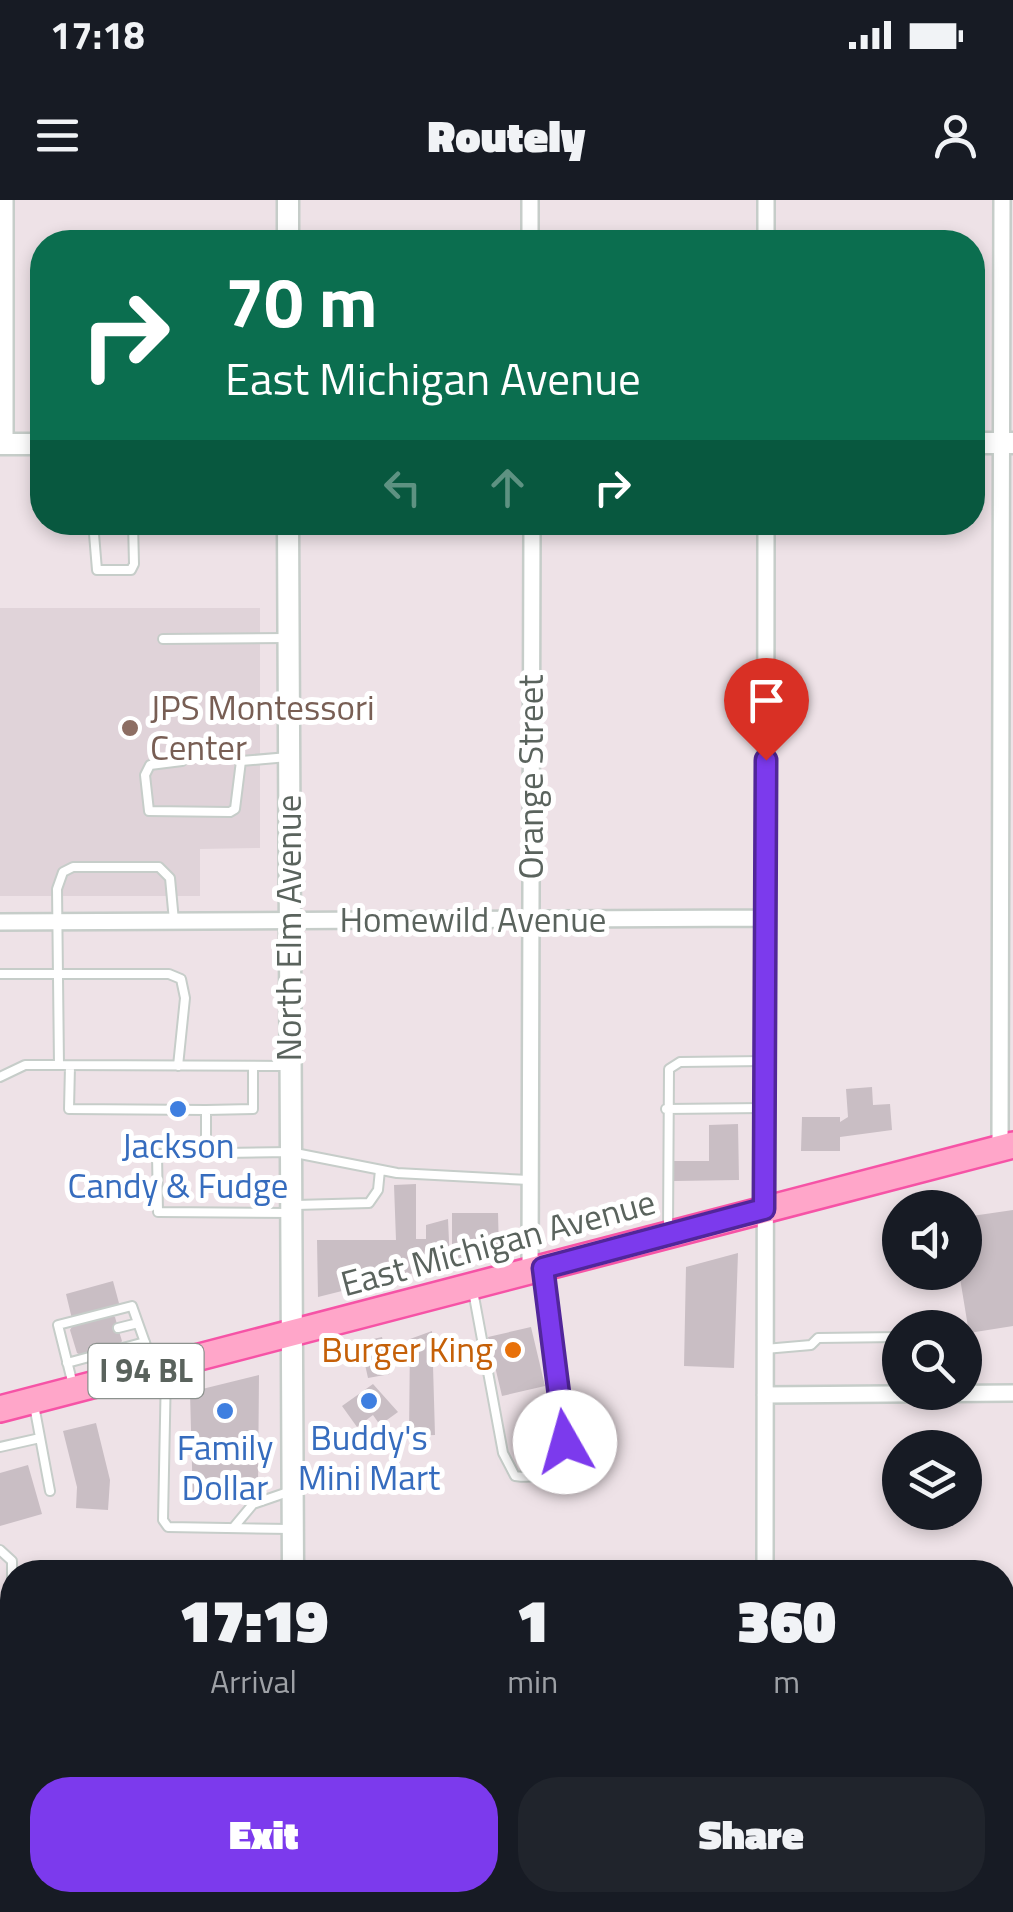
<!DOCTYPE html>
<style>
:root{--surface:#171b24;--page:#20242c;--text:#f1f3f6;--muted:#9ea1a6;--accent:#7c3aed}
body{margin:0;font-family:"Titillium Web",sans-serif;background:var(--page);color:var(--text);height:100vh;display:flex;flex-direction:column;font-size:38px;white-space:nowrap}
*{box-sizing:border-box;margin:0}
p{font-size:32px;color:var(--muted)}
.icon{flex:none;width:55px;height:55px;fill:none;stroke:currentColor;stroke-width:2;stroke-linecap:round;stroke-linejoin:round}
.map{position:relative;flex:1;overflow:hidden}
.drawer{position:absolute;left:0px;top:1360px;width:1015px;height:352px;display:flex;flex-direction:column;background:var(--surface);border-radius:40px 40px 0 0;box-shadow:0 5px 15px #0003}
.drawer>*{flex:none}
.banner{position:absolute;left:30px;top:30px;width:955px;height:305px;border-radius:40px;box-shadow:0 5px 15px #0003;background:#0b6e4f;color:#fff;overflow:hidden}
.fabs{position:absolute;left:882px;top:990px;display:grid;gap:20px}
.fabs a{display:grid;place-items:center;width:100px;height:100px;border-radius:50%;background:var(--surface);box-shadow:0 5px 15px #0003;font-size:50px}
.pin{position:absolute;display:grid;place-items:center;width:85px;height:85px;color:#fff;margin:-102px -42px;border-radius:50% 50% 50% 0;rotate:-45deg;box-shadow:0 0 10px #0007}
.pin .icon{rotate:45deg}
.me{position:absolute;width:110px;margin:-55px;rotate:353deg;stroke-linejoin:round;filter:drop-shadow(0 0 8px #0008)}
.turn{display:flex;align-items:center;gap:35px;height:210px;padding:0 30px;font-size:45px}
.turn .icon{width:130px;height:130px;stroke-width:2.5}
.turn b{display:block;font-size:70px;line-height:85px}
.lanes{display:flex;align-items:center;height:95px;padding:0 30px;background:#0003;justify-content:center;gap:50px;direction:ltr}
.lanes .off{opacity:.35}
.eta{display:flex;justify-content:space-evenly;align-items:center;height:170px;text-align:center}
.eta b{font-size:60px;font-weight:800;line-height:70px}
.cta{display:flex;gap:20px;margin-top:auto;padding:20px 30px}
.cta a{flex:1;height:115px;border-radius:40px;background:var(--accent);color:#fff;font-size:40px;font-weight:800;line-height:115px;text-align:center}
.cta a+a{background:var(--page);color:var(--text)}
.status{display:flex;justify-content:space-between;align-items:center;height:70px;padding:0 50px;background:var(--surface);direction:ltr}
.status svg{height:28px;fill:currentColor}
header{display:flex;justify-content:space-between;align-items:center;height:130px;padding:0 30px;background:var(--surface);font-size:45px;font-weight:800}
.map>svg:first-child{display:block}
</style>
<div class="status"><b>17:18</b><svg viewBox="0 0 49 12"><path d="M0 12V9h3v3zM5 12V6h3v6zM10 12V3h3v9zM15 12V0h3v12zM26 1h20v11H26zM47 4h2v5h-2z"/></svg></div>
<header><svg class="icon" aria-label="menu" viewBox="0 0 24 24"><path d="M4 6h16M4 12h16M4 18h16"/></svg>Routely<svg class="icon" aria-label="person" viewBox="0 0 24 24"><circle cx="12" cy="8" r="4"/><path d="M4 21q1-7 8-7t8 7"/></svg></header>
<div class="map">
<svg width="1013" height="1712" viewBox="0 0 1013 1712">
<rect width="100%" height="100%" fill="#eee2e7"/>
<path fill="#e0d3d9" d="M0,408H260V648L200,649V696H0Z"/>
<path fill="#c9bec4" d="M872,887L873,905L890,904L892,930L840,937V951H801L802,917H840V922L848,917L846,889Z
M738,924L739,980L674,981V961H709V925Z
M416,984V1039H426V1025L448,1019L450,1064L318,1097L317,1040H396L394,985Z
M1013,1010V1126L969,1133L959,1072H965V1017Z
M452,1013H498L499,1051L452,1063Z
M738,1053L734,1168L684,1166L686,1067Z
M113,1081L120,1107L72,1119L66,1094Z
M108,1113L115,1117L118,1128L122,1141L117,1148L84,1157L77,1153L70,1130L74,1123Z
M531,1127L545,1186L502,1196L488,1137Z
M432,1131L435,1235L409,1236L410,1139Z
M382,1137L390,1174L368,1178L360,1142Z
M259,1175L258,1287L193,1304L190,1192Z
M373,1184L398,1212L380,1225L373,1215L357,1227L342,1206Z
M96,1223L110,1280L108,1310L76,1308L77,1287L63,1231Z
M28,1265L42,1314L0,1326V1273Z"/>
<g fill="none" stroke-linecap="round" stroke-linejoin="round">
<g stroke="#c6cdc9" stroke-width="12">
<path id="service" d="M93,322L97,370H131L134,364L133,322
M163,439L288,438
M182,561L150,565L145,575L149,611L230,612L235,609L241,561L288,557
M174,721L170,678L159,667H73L63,672L57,689L59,865L290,866
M0,774H169L181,779L185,798L178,866
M70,866L69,909L206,910
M0,877L25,865H59
M666,909L765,908
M206,953V910L253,909V866
M296,1005L369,1003L378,990L380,970
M291,1013L158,1012L157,954L290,952L397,973L529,980
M668,1030L669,869L680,862L765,861
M473,1091L503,1253L515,1276C543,1280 560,1271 565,1242L543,1070
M118,1128L138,1123
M765,1149L811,1145L818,1138L900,1137
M67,1163L145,1142
M166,1170L163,1320L168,1327L291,1329
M73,1185L58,1125L132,1106L153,1165
M34,1205L50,1291
M0,1247L40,1238
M233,1328L253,1304L288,1292
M0,1350L12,1361V1392
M164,1712V1700"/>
</g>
<g stroke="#c6cdc9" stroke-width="20">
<path id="minor" d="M5,0V244
M530,0V42
M766,0V42
M0,722L765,718
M1000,948L1002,0
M530,1071L532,322
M765,1195L1013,1193
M765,1372L766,322
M1002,1432H1013
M0,1457L12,1455
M1002,1671H1013
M0,1674H12
M764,1712V1700"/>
</g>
<g stroke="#c6cdc9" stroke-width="25">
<path id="tertiary" d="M288,42V0
M972,243H1013
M0,244H42
M288,322L293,1372
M291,1700V1712"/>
</g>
<g stroke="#f653a6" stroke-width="30">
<path id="primary" d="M0,1209L1013,945"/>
</g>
<use href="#service" stroke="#fff" stroke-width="8"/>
<use href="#minor" stroke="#fff" stroke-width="15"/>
<use href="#tertiary" stroke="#fff" stroke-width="20"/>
<use href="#primary" stroke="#ffa6c9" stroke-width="25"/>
</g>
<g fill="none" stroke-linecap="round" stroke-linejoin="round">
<g stroke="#51269a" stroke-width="25">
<path id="route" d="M565,1242L543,1068L764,1009L766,560"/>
</g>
<use href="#route" stroke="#7c3aed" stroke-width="18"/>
</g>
<circle fill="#8d6e63" stroke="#fff" stroke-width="4" cx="130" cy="528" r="10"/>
<g fill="#3f7fe0" stroke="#fff" stroke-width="4">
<circle cx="178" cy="909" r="10"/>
<circle cx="369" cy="1201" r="10"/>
<circle cx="225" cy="1211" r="10"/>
</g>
<circle fill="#e8710a" stroke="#fff" stroke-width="4" cx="513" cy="1150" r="10"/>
<g text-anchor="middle" stroke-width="10" stroke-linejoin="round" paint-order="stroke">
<rect fill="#fff" stroke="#8c928e" stroke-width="2.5" x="88.5" y="1144" width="115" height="54" rx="8"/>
<g font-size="32" font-weight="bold" fill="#5a635d">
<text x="146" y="1182">I 94 BL</text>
</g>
<g font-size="35" fill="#785e54" stroke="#fff" text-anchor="start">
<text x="150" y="520">JPS Montessori<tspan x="150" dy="40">Center</tspan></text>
</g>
<g font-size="35" fill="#5a635d" stroke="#fff">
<text transform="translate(531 577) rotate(-90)" y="12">Orange Street</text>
<text x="473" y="732">Homewild Avenue</text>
<text transform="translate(289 728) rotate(-90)" y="12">North Elm Avenue</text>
<text transform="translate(498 1043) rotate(-15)" y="12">East Michigan Avenue</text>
</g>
<g font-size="35" fill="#366cbe" stroke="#fff">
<text x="178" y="958">Jackson<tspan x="178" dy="40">Candy &amp; Fudge</tspan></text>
<text x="369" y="1250">Buddy's<tspan x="369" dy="40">Mini Mart</tspan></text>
<text x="225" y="1260">Family<tspan x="225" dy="40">Dollar</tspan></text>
</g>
<g font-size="35" fill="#c56008" stroke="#fff" text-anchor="end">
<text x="493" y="1162">Burger King</text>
</g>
</g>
</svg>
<div class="fabs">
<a><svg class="icon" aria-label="sound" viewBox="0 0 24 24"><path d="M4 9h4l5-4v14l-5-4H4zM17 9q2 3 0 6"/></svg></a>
<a><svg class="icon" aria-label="search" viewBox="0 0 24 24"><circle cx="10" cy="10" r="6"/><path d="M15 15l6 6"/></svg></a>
<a><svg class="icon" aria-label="layers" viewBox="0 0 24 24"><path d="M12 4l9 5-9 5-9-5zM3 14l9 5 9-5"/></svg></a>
</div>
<div class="pin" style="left:766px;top:560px;background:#d93025"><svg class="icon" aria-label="arrive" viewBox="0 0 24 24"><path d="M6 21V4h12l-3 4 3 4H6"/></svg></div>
<svg class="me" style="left:565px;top:1242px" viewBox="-20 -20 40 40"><circle r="19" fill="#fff"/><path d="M0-13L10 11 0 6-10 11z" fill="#7c3aed"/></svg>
<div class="banner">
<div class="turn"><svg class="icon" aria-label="right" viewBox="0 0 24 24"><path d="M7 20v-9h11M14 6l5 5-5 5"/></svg><div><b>70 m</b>East Michigan Avenue</div></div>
<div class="lanes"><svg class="icon off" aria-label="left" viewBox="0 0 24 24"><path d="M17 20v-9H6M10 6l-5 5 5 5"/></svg><svg class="icon off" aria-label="ahead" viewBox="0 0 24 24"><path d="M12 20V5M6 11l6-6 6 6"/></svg><svg class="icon" aria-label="right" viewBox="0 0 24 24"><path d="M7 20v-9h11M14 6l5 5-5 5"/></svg></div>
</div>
<section class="drawer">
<div class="eta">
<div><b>17:19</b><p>Arrival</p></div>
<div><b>1</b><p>min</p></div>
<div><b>360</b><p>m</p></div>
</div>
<div class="cta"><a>Exit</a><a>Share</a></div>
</section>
</div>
